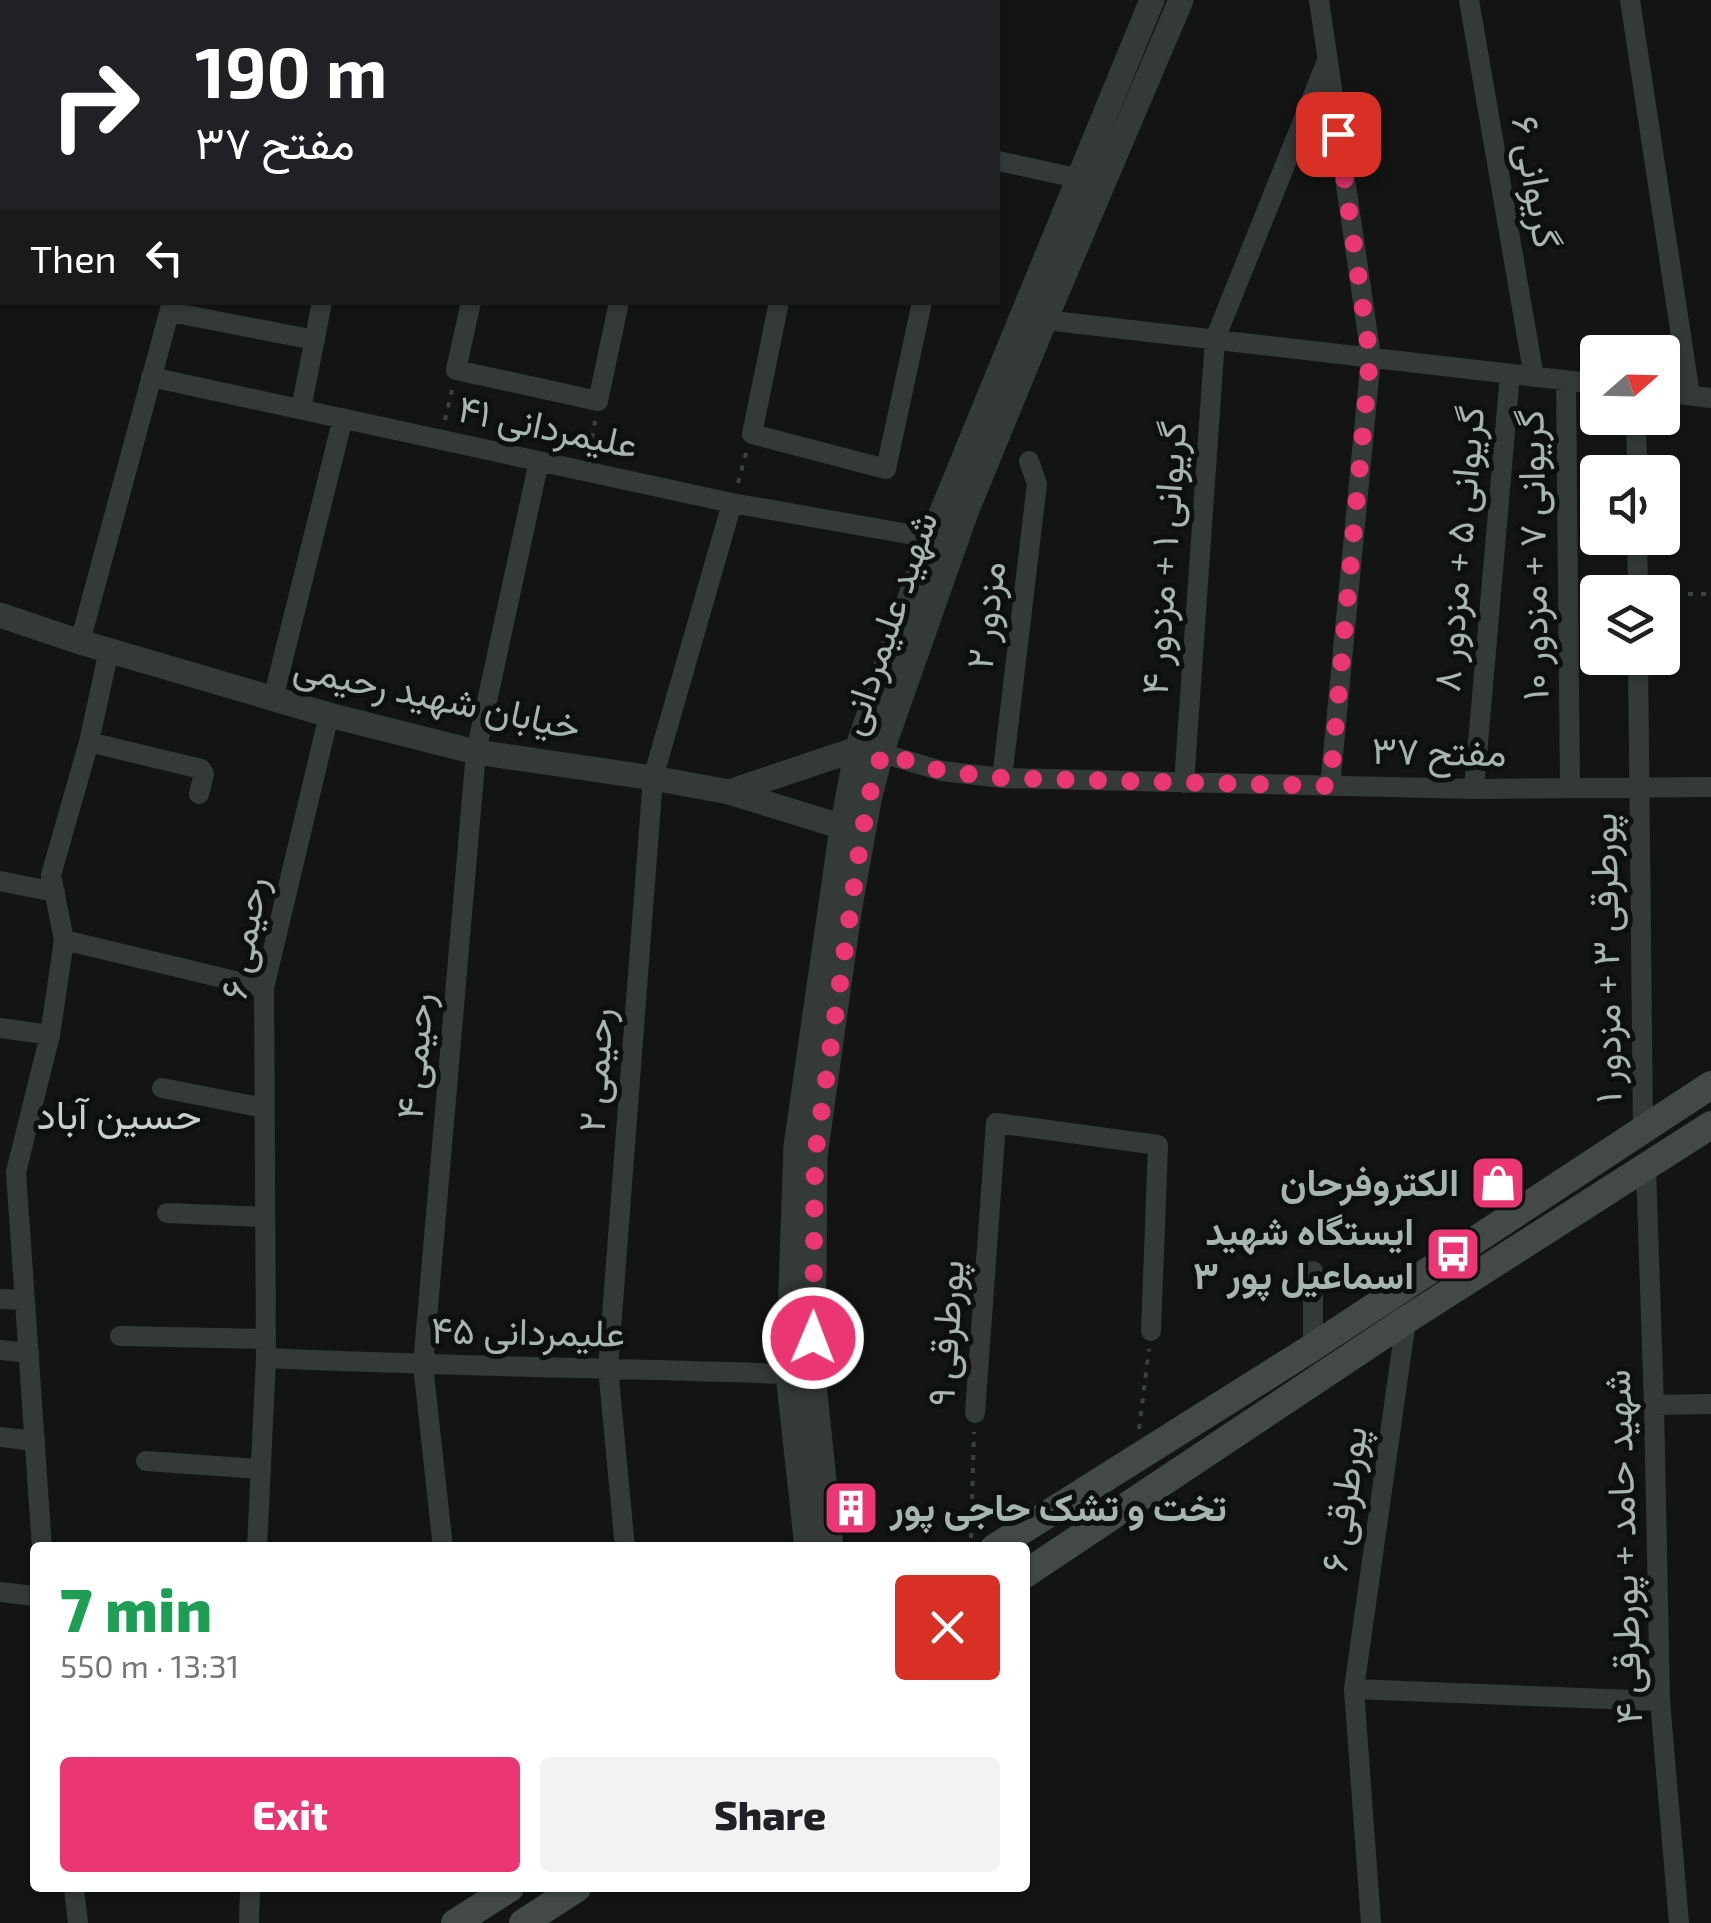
<!DOCTYPE html>
<meta charset="utf-8">
<style>
:root{--surface:#fff;--page:#f2f2f2;--text:#202124;--muted:#757577;--accent:#ea3672}
body{margin:0;font-family:"Exo 2",Vazirmatn,sans-serif;background:var(--page);color:var(--text);height:100vh;display:flex;flex-direction:column;font-size:38px;white-space:nowrap}
*{box-sizing:border-box;margin:0}
p{font-size:32px;color:var(--muted)}
.icon{flex:none;width:55px;height:55px;fill:none;stroke:currentColor;stroke-width:2;stroke-linecap:round;stroke-linejoin:round}
.map{position:relative;flex:1;overflow:hidden}
.drawer{position:absolute;left:30px;top:1542px;width:1000px;height:350px;display:flex;flex-direction:column;background:var(--surface);border-radius:10px;box-shadow:0 2px 8px #0004}
.drawer>*{flex:none}
.hud{position:absolute;left:0px;top:0px;width:1000px;height:305px;box-shadow:0 2px 8px #0004;background:#202124;color:#fff;overflow:hidden}
.needle{width:65px;rotate:70deg}
.tools{position:absolute;left:1580px;top:335px;display:grid;gap:20px}
.tools a{display:grid;place-items:center;width:100px;height:100px;border-radius:10px;background:var(--surface);box-shadow:0 2px 8px #0004;font-size:50px}
.pin{position:absolute;display:grid;place-items:center;width:85px;height:85px;color:#fff;margin:-42px;border-radius:20px;box-shadow:0 5px 15px #0006}
.me{position:absolute;width:110px;margin:-55px;rotate:1deg;stroke-linejoin:round;filter:drop-shadow(0 0 8px #0008)}
.turn{display:flex;align-items:center;gap:35px;height:210px;padding:0 30px;font-size:45px}
.turn .icon{width:130px;height:130px;stroke-width:2.5}
.turn b{display:block;font-size:70px;line-height:85px}
.then{display:flex;align-items:center;height:95px;padding:0 30px;background:#0003;gap:20px;font-size:38px}
.round{display:grid;place-items:center;flex:none;width:105px;height:105px;border-radius:10px;background:var(--page)}
.overview{display:flex;align-items:center;justify-content:space-between;height:170px;padding:0 30px}
h1{font-size:60px;font-weight:800;line-height:75px;color:#1e9e55}
.button{display:flex;gap:20px;margin-top:auto;padding:20px 30px}
.button a{flex:1;height:115px;border-radius:10px;background:var(--accent);color:#fff;font-size:40px;font-weight:800;line-height:115px;text-align:center}
.button a+a{background:var(--page);color:var(--text)}
.map>svg:first-child{display:block}
</style>
<div class="map">
<svg width="1711" height="1923" viewBox="0 0 1711 1923">
<defs>
<filter id="shadow"><feDropShadow dx="9" dy="9" stdDeviation="5" flood-color="#0009"/></filter>
</defs>
<rect width="100%" height="100%" fill="#131515"/>
<path fill="#232626" stroke="#2d3131" stroke-width="2.5" filter="url(#shadow)" d="M841,1486L871,1489L866,1528H845Z"/>
<g fill="none" stroke-linecap="round" stroke-linejoin="round">
<path stroke="#3a413f" stroke-width="4" stroke-dasharray="5 8" stroke-linecap="butt" d="M311,2V0
M445,420L452,390
M590,451L595,421
M738,483L746,453
M1662,594H1711
M1139,1429L1149,1349
M971,1538L974,1432"/>
<path stroke="#343a39" stroke-width="20" d="M260,0L269,2
M1319,0L1371,357L1330,786
M1469,0L1534,377
M1630,0L1690,395
M63,2L64,0
M225,2L226,0
M383,2L384,0
M535,2L536,0
M682,2L683,0
M852,2V0
M987,2L988,0
M998,161L1077,178
M471,302L456,370L598,401L619,302
M779,302L752,434L886,469L922,302
M170,312L315,340
M1045,320L1598,384
M151,377L732,503L931,538
M1566,380L1570,788
M1662,392L1711,398
M301,409L322,302
M1636,418L1637,472
M1637,538L1638,592
M80,642L172,302
M1638,658L1643,1128
M273,699L343,418
M89,742L201,769L204,774L199,794
M881,753L942,771L1002,778L1474,789L1711,787
M1002,778L1037,484L1029,461
M1184,783L1215,339L1327,61
M1474,789L1510,374
M0,881L55,892
M64,940L264,988
M0,1028L50,1035
M162,1088L264,1108
M1646,1169L1654,1405L1660,1701L1679,1923
M167,1213L265,1217
M0,1299L25,1300
M120,1336L265,1339
M1313,1347V1271
M0,1350L29,1353
M266,1358C440,1366 614,1368 788,1374
M1654,1405L1711,1404
M975,1413L996,1123L1158,1145L1151,1331
M0,1437L35,1441
M146,1461L261,1469
M42,1548L16,1172L50,1035L64,940L51,875L89,742L109,650
M257,1548L266,1358L264,988L329,715
M443,1548L423,1365L476,752L539,461
M625,1548L608,1368L653,778L732,503
M0,1592L35,1596
M1354,1689L1660,1701
M74,1888L78,1923
M249,1923L250,1888
M1371,1923L1354,1689L1406,1320"/>
<path stroke="#343a39" stroke-width="25" d="M0,615L80,642L329,715L476,752L653,778L729,792L856,831
M729,792L857,749L867,751
M807,1548L788,1374L796,1146L842,828L857,749L931,538L1152,0
M831,1548L813,1374L815,1156L849,912L869,800L881,753L966,512L1045,320L1181,0"/>
<path stroke="#424948" stroke-width="28" d="M994,1548L1313,1347L1711,1085
M1025,1574L1406,1320L1711,1125
M455,1923L510,1888
M523,1923L577,1888"/>
</g>
<g fill="none" stroke-linecap="round" stroke-linejoin="round">
<path stroke="#ea3672" stroke-width="18" stroke-dasharray="0 32.4" d="M813,1338L815,1156L858,859L868,800L882,753L942,771L1002,778L1330,786L1370,357L1338,134"/>
</g>
<defs>
<g id="shop-square" transform="scale(2.875)"><rect x="-9" y="-9" width="18" height="18" rx="4" fill="#ea3672" stroke="#0e1010"/><path d="M-5-2.5h2.3a2.7 3.5 0 0 1 5.4 0H5L5.5 6h-11ZM-1.5-2.5h3a1.5 2.3 0 0 0-3 0Z" fill="#fff"/></g>
<g id="bus-square" transform="scale(2.875)"><rect x="-9" y="-9" width="18" height="18" rx="4" fill="#ea3672" stroke="#0e1010"/><path d="M-5-6H5V4H4V6H2V4H-2V6H-4V4H-5ZM-3.5-4V0h7V-4ZM-3.5 1.2v1.5H-2V1.2ZM2 1.2v1.5H3.5V1.2Z" fill="#fff"/></g>
<g id="building-square" transform="scale(2.875)"><rect x="-9" y="-9" width="18" height="18" rx="4" fill="#ea3672" stroke="#0e1010"/><path d="M-4-6H4V6H1V3H-1V6H-4ZM-2.5-4.3h1.7v1.8h-1.7ZM.8-4.3h1.7v1.8H.8ZM-2.5-1h1.7V.8h-1.7ZM.8-1h1.7V.8H.8Z" fill="#fff"/></g>
</defs>
<g fill-rule="evenodd">
<use href="#shop-square" x="1498" y="1183"/>
<use href="#bus-square" x="1453" y="1254"/>
<use href="#building-square" x="851" y="1508"/>
</g>
<g text-anchor="middle" stroke-width="10" stroke-linejoin="round" paint-order="stroke">
<g font-size="38" fill="#a5b5b0" stroke="#0e1010">
<text transform="translate(1536 182) rotate(80)" y="13">گریوانی ۶</text>
<text transform="translate(548 427) rotate(12)" y="13">علیمردانی ۴۱</text>
<text transform="translate(1459 549) rotate(-85)" y="13">گریوانی ۵ + مزدور ۸</text>
<text transform="translate(1533 555) rotate(-91)" y="13">گریوانی ۷ + مزدور ۱۰</text>
<text transform="translate(1164 558) rotate(-86)" y="13">گریوانی ۱ + مزدور ۴</text>
<text transform="translate(986 615) rotate(-83)" y="13">مزدور ۲</text>
<text transform="translate(888 623) rotate(-71)" y="13">شهید علیمردانی</text>
<text transform="translate(437 697) rotate(12)" y="13">خیابان شهید رحیمی</text>
<text transform="translate(1439 752) rotate(1)" y="13">مفتح ۳۷</text>
<text transform="translate(244 938) rotate(-80)" y="13">رحیمی ۶</text>
<text transform="translate(1606 958) rotate(-91)" y="13">پورطرقی ۳ + مزدور ۱</text>
<text transform="translate(415 1056) rotate(-85)" y="13">رحیمی ۴</text>
<text transform="translate(596 1070) rotate(-86)" y="13">رحیمی ۲</text>
<text transform="translate(528 1332) rotate(1)" y="13">علیمردانی ۴۵</text>
<text transform="translate(946 1333) rotate(-86)" y="13">پورطرقی ۹</text>
<text transform="translate(1344 1499) rotate(-82)" y="13">پورطرقی ۶</text>
<text transform="translate(1623 1547) rotate(-92)" y="13">شهید حامد + پورطرقی ۴</text>
</g>
<g font-size="38" font-weight="bold" fill="#a5b5b0" stroke="#0e1010" text-anchor="end">
<text x="1459" y="1196">الکتروفرحان</text>
<text x="1414" y="1245">ایستگاه شهید<tspan x="1414" dy="44">اسماعیل پور ۳</tspan></text>
<text x="890" y="1521" text-anchor="start">تخت و تشک حاجی پور</text>
</g>
<g font-size="40" fill="#c6d1ce" stroke="#0e1010">
<text x="119" y="1129">حسین آباد</text>
</g>
</g>
</svg>
<div class="tools">
<a><svg class="needle" viewBox="-14 -14 28 28"><path d="M0-13l5 13h-10z" fill="#e53935"/><path d="M0 13l5-13h-10z" fill="#757577"/></svg></a>
<a><svg class="icon" aria-label="sound" viewBox="0 0 24 24"><path d="M4 9h4l5-4v14l-5-4H4zM17 9q2 3 0 6"/></svg></a>
<a><svg class="icon" aria-label="layers" viewBox="0 0 24 24"><path d="M12 4l9 5-9 5-9-5zM3 14l9 5 9-5"/></svg></a>
</div>
<div class="pin" style="left:1338px;top:134px;background:#d93025"><svg class="icon" aria-label="arrive" viewBox="0 0 24 24"><path d="M6 21V4h12l-3 4 3 4H6"/></svg></div>
<svg class="me" style="left:813px;top:1338px" viewBox="-20 -20 40 40"><circle r="17" fill="#ea3672" stroke="#fff" stroke-width="3"/><path d="M0-11L8 9 0 5-8 9z" fill="#fff"/></svg>
<div class="hud">
<div class="turn"><svg class="icon" aria-label="right" viewBox="0 0 24 24"><path d="M7 20v-9h11M14 6l5 5-5 5"/></svg><div><b>190 m</b>مفتح ۳۷</div></div>
<div class="then">Then<svg class="icon" aria-label="left" viewBox="0 0 24 24"><path d="M17 20v-9H6M10 6l-5 5 5 5"/></svg></div>
</div>
<section class="drawer">
<div class="overview"><div><h1>7 min</h1><p>550 m · 13:31</p></div><a class="round" style="background:#d93025;color:#fff"><svg class="icon" aria-label="close" viewBox="0 0 24 24"><path d="M6 6l12 12M18 6L6 18"/></svg></a></div>
<div class="button"><a>Exit</a><a>Share</a></div>
</section>
</div>
